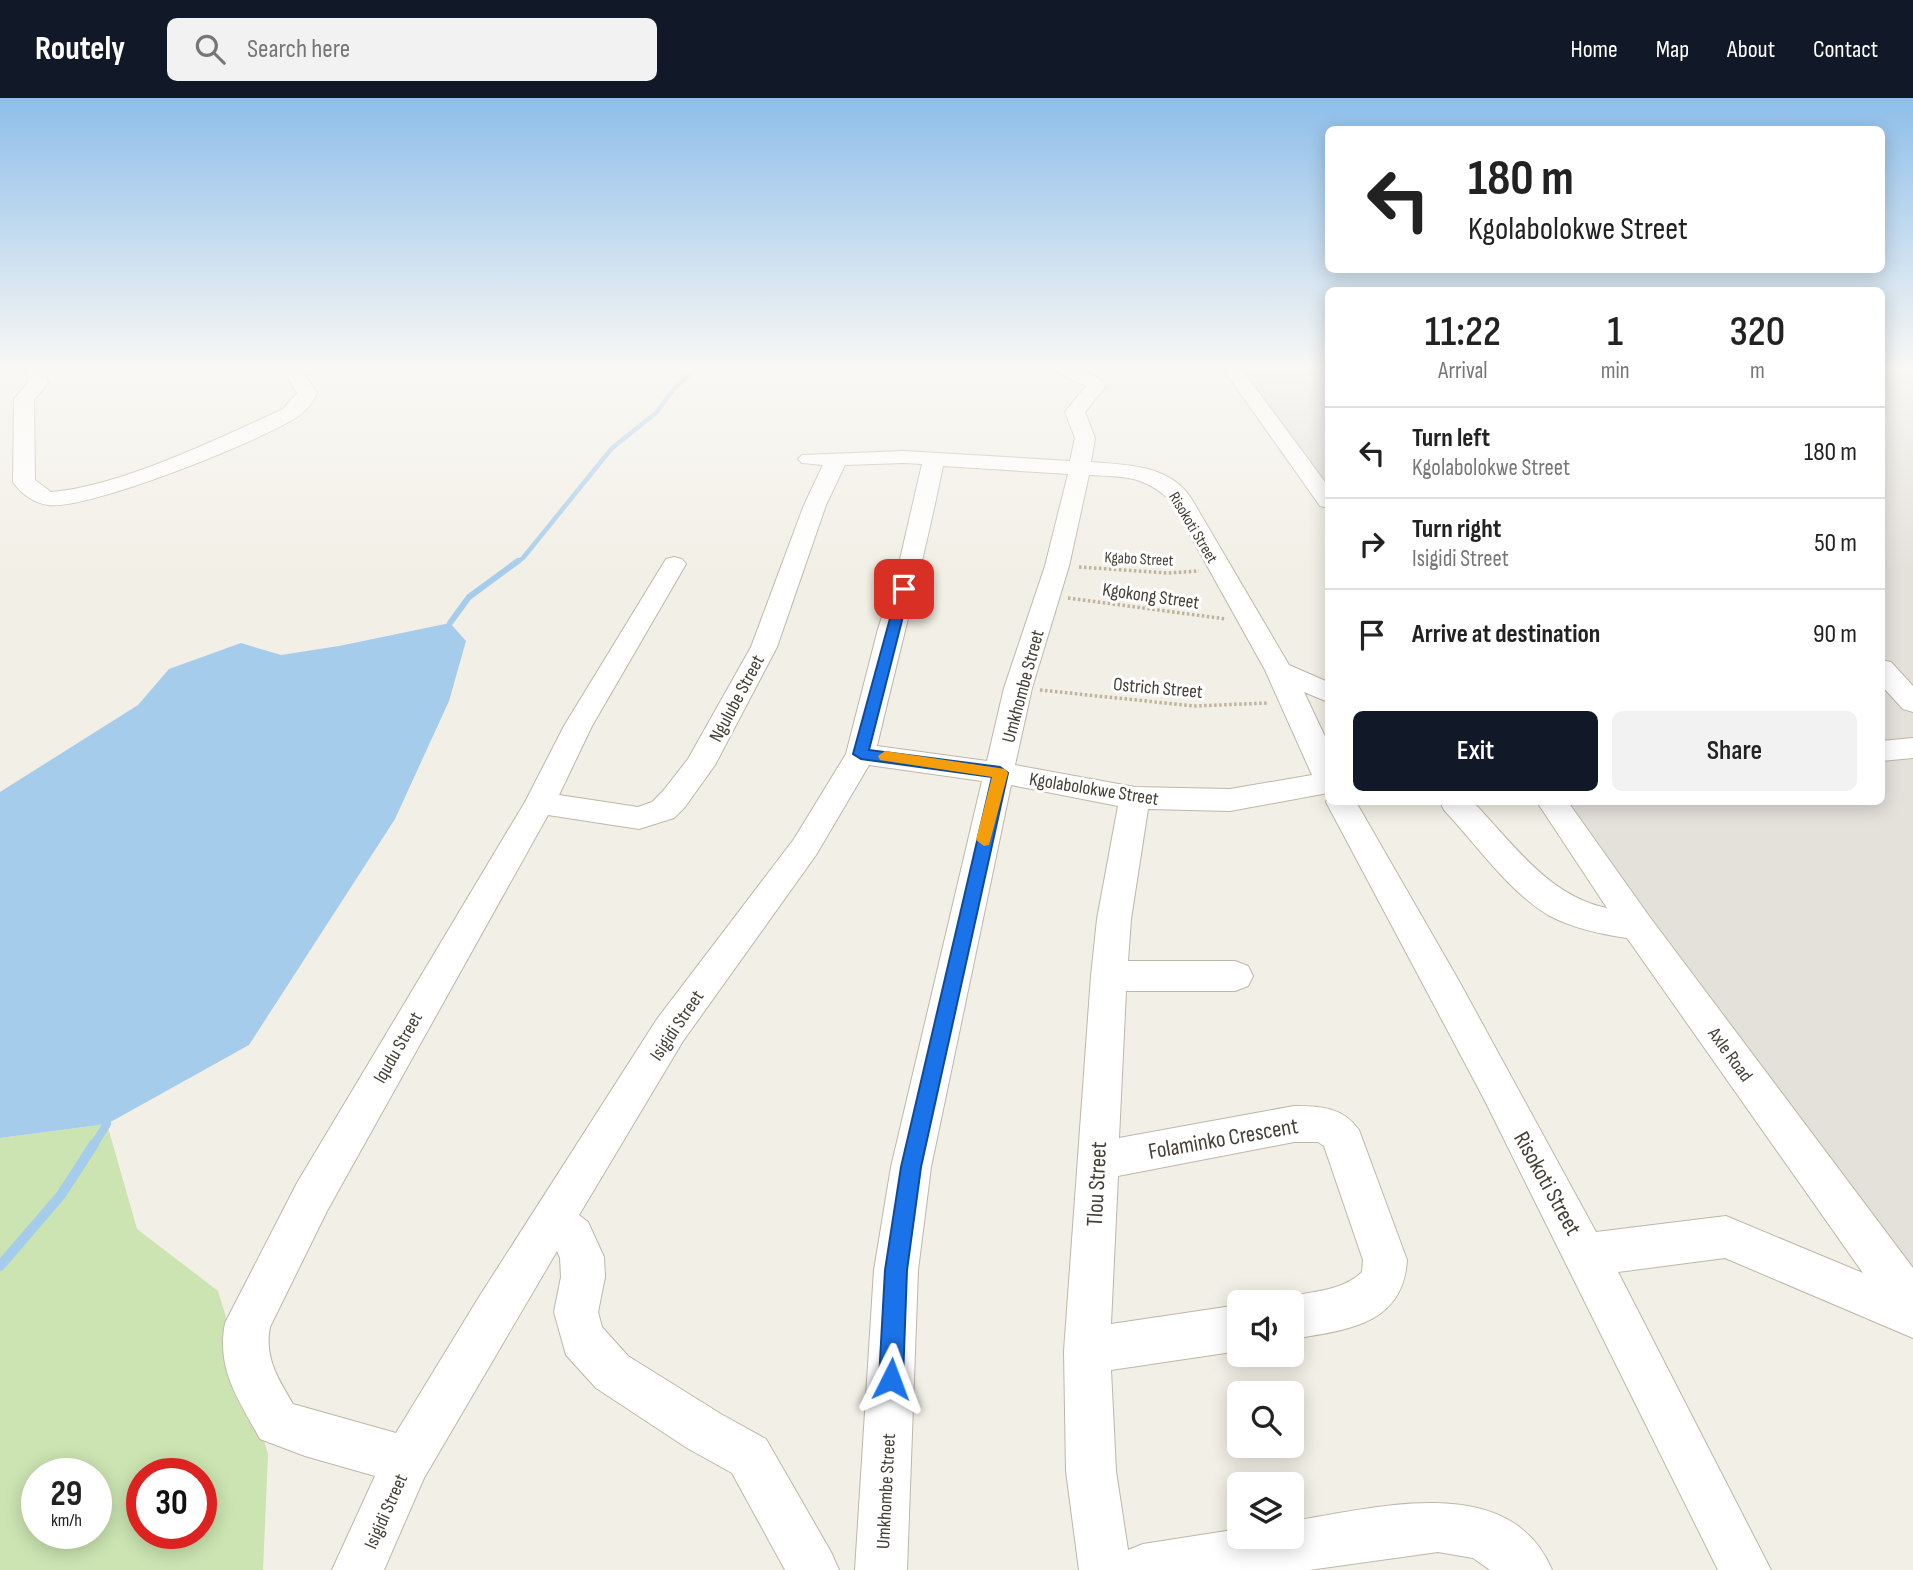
<!DOCTYPE html>
<style>
:root{--surface:#fff;--page:#f2f2f2;--text:#222;--muted:#767676;--line:#e0e0e0;--accent:#111827}
body{margin:0;font-family:"Sofia Sans Condensed",sans-serif;background:var(--page);color:var(--text);height:100vh;display:flex;flex-direction:column;font-size:26px;white-space:nowrap}
*{box-sizing:border-box;margin:0}
p{font-size:23px;color:var(--muted)}
.icon{flex:none;width:38px;height:38px;fill:none;stroke:currentColor;stroke-width:2;stroke-linecap:round;stroke-linejoin:round}
.map{position:relative;flex:1;overflow:hidden}
.side{position:absolute;left:1325px;top:189px;width:560px;height:518px;display:flex;flex-direction:column;background:var(--surface);border-radius:10px;box-shadow:0 4px 18px #0003}
.side>*{flex:none}
.guide{position:absolute;left:1325px;top:28px;width:560px;height:147px;border-radius:10px;box-shadow:0 4px 18px #0003;background:#fff;color:var(--text);overflow:hidden}
.tools{position:absolute;left:1227px;top:1192px;display:grid;gap:14px}
.tools a{display:grid;place-items:center;width:77px;height:77px;border-radius:10px;background:var(--surface);box-shadow:0 4px 18px #0003;font-size:35px}
.speed{position:absolute;left:21px;top:1360px;display:flex;gap:14px;font-size:35px;font-weight:700;text-align:center}
.speed>*{display:grid;place-content:center;width:91px;height:91px;border-radius:50%;background:var(--surface);box-shadow:0 4px 18px #0003;line-height:1}
.speed small{font-size:18px;font-weight:400}
.speed .limit{border:10px solid #d22;background:#fff;color:#111}
.pin{position:absolute;display:grid;place-items:center;width:60px;height:60px;color:#fff;margin:-30px;border-radius:14px;box-shadow:0 4px 10px #0006}
.me{position:absolute;width:77px;margin:-38px;rotate:3deg;stroke-linejoin:round;filter:drop-shadow(0 0 5px #0008)}
.turn{display:flex;align-items:center;gap:24px;height:147px;padding:0 28px;font-size:32px}
.turn .icon{width:91px;height:91px;stroke-width:2.5}
.turn b{display:block;font-size:49px;line-height:60px}
.eta{display:flex;justify-content:space-evenly;align-items:center;height:119px;text-align:center}
.eta b{font-size:42px;font-weight:600;line-height:49px}
.action{display:flex;gap:14px;margin-top:auto;padding:14px 28px}
.action a{flex:1;height:80px;border-radius:10px;background:var(--accent);color:#fff;font-size:28px;font-weight:600;line-height:80px;text-align:center}
.action a+a{background:var(--page);color:var(--text)}
ul{padding:0;list-style:none}
li{display:flex;align-items:center;gap:21px;height:91px;padding:0 28px;border-top:2px solid var(--line)}
li div{flex:1}
li b{display:block;font-size:26px}
li em{font-style:normal}
header{display:flex;align-items:center;gap:42px;box-sizing:border-box;height:98px;padding:0 35px;background:var(--accent);color:#fff}
header strong{font-size:33px}
nav{display:flex;gap:38px;margin-inline-start:auto;font-size:24px}
.search{width:490px;height:63px;background:var(--page);display:flex;align-items:center;gap:18px;box-sizing:border-box;padding:0 24px;border-radius:10px;color:var(--muted);font-size:26px}
.map>svg:first-child{display:block}
</style>
<header>
<strong>Routely</strong>
<div class="search"><svg class="icon" aria-label="search" viewBox="0 0 24 24"><circle cx="10" cy="10" r="6"/><path d="M15 15l6 6"/></svg>Search here</div>
<nav><a>Home</a><a>Map</a><a>About</a><a>Contact</a></nav>
</header>
<div class="map">
<svg width="1913" height="1472" viewBox="0 0 1913 1472">
<rect width="100%" height="100%" fill="#f2efe6"/>
<path fill="#e4e1db" d="M1220,268H1328V410Z
M1881,268H1913V1175L1553,704H1881Z"/>
<path fill="#cbe4b1" fill-rule="evenodd" d="M107,1026L137,1131L218,1193L268,1356L263,1472H0V1040ZM37,1376H96V1435H37ZM142,1376H201V1435H142Z"/>
<path fill="#a6ccec" d="M450,525L466,543L449,603L395,721L249,947L107,1026L0,1040V694L138,607L169,571L241,545L281,557L339,548Z"/>
<g fill="none" stroke-linecap="round" stroke-linejoin="round">
<path stroke="#a6ccec" stroke-width="4.5" d="M516,465L523,460L612,350L656,315L675,289L700,268"/>
<path stroke="#a6ccec" stroke-width="6" d="M450,525L469,499L518,463"/>
<path stroke="#a6ccec" stroke-width="8" d="M93,1048L107,1026"/>
<path stroke="#a6ccec" stroke-width="10" d="M0,1168L61,1097L94,1046"/>
<g stroke="#bdb7aa" stroke-width="2">
<path id="minor" d="M26,268H44L48,285L34,302L35,382L51,394C119,389 220,340 283,311L297,295L281,268H299L317,295C313,305 306,313 297,319C261,343 86,413 48,407C34,405 21,396 13,384L14,301L28,284Z
M1050,268C1070,268 1092,270 1106,288L1085,314L1095,340L1091,364C1128,367 1169,367 1191,400L1289,567L1328,584V604L1304,594L1328,645V695L1230,713L1148,711L1131,821L1128,863H1235L1248,868L1253,878L1248,888L1235,893H1126L1119,1040L1294,1008C1320,1008 1343,1009 1359,1032L1407,1162C1403,1228 1345,1232 1292,1241V1204L1276,1203C1304,1192 1340,1196 1362,1174L1363,1162L1324,1048L1318,1044H1294L1118,1078L1111,1226L1239,1207V1253L1111,1272L1116,1373L1128,1452L1143,1446L1239,1431V1438H1292V1423C1373,1411 1510,1371 1552,1472H1490L1473,1460L1438,1454L1309,1472H1079L1066,1373L1064,1253L1091,878L1097,821L1118,708L1011,687L931,1069L918,1172L907,1472H855L874,1172L891,1069L982,683L869,667L816,757L683,943L579,1117L588,1124L604,1159L605,1179L598,1214L602,1229L628,1258L721,1316L766,1341L831,1454L839,1472H785L732,1375L687,1350L596,1290L566,1257L554,1214L561,1179L560,1160L557,1153L424,1380L384,1472H332L375,1378L305,1358L260,1341C239,1302 216,1272 225,1225L297,1085L525,704L564,628L666,461L674,459L682,461L686,466L592,628L559,697L638,709L652,704L663,693L688,661L751,549L804,407L823,367L802,365L798,361L802,357L904,353L1070,363L1075,340L1065,314L1086,288L1052,272ZM904,365L922,366L898,470L878,531L846,656L794,741L657,921L479,1199L396,1335L293,1306C278,1280 264,1260 270,1229L327,1113L548,717L639,731L674,720L685,709L715,667L777,549L826,407L845,367ZM943,368L1068,376L1045,468L1004,590L987,663L877,648C899,554 924,462 943,368ZM1089,377C1126,379 1143,377 1171,403L1265,572L1312,677L1230,691L1135,689L1015,667L1032,590L1069,468Z
M1221,268H1239L1328,388V410L1320,408Z
M1881,562L1891,564L1913,588V614L1903,611L1881,587Z
M1913,640V660L1881,663V643Z
M1328,700V704H1356L1459,883L1596,1134L1726,1118L1863,1175L1627,840C1600,836 1572,830 1548,817C1507,792 1477,747 1444,712L1440,704H1473C1512,744 1548,798 1607,810L1537,704H1568L1649,818L1913,1170V1240L1725,1160L1618,1174L1771,1472H1718L1484,1001L1326,704Z"/>
</g>
<path stroke="#beb39c" stroke-width="3.5" stroke-dasharray="2.5 2.5" stroke-linecap="butt" d="M1079,469L1168,475L1199,473
M1068,500L1226,521
M1040,592L1194,608L1268,605"/>
<use href="#minor" fill="#fff" fill-rule="evenodd"/>
</g>
<linearGradient id="sky" x2="0" y2="1"><stop stop-color="#8dbeea"/><stop offset="0.57" stop-color="#f9f8f4"/><stop offset="1" stop-color="#f9f8f4" stop-opacity="0"/></linearGradient>
<rect width="1913" height="474" fill="url(#sky)"/>
<path fill="#1a73e8" stroke="#114b97" stroke-width="2" d="M904,487L910,491L869,652L1000,669L1008,675L921,1069L907,1172L903,1281L899,1289L891,1292L883,1289L879,1281L885,1172L901,1069L992,679L861,661L853,656L898,491Z"/>
<path fill="#f59e0b" d="M885,653L1005,671L1008,675L989,747L984,748L976,742L992,679L880,662L878,658Z"/>
<g text-anchor="middle" stroke-width="6" stroke-linejoin="round" paint-order="stroke">
<g font-size="16" fill="#454036" stroke="#fff">
<text transform="translate(1194 429) rotate(59)" y="6">Risokoti Street</text>
<text transform="translate(1139 460) rotate(3)" y="6">Kgabo Street</text>
</g>
<g font-size="19" fill="#454036" stroke="#fff">
<text transform="translate(1151 497) rotate(8)" y="7">Kgokong Street</text>
<text transform="translate(1022 588) rotate(-75)" y="7">Umkhombe Street</text>
<text transform="translate(1158 589) rotate(5)" y="7">Ostrich Street</text>
<text transform="translate(736 600) rotate(-62)" y="7">Ngulube Street</text>
<text transform="translate(1094 690) rotate(9)" y="7">Kgolabolokwe Street</text>
<text transform="translate(676 927) rotate(-56)" y="7">Isigidi Street</text>
<text transform="translate(397 949) rotate(-60)" y="7">Iqudu Street</text>
<text transform="translate(1731 956) rotate(54)" y="7">Axle Road</text>
<text transform="translate(885 1393) rotate(-87)" y="7">Umkhombe Street</text>
<text transform="translate(385 1413) rotate(-66)" y="7">Isigidi Street</text>
</g>
<g font-size="23" fill="#454036" stroke="#fff">
<text transform="translate(1223 1040) rotate(-10)" y="8">Folaminko Crescent</text>
<text transform="translate(1548 1085) rotate(61)" y="8">Risokoti Street</text>
<text transform="translate(1096 1086) rotate(-87)" y="8">Tlou Street</text>
</g>
</g>
</svg>
<div class="tools">
<a><svg class="icon" aria-label="sound" viewBox="0 0 24 24"><path d="M4 9h4l5-4v14l-5-4H4zM17 9q2 3 0 6"/></svg></a>
<a><svg class="icon" aria-label="search" viewBox="0 0 24 24"><circle cx="10" cy="10" r="6"/><path d="M15 15l6 6"/></svg></a>
<a><svg class="icon" aria-label="layers" viewBox="0 0 24 24"><path d="M12 4l9 5-9 5-9-5zM3 14l9 5 9-5"/></svg></a>
</div>
<div class="speed"><div>29<small>km/h</small></div><div class="limit">30</div></div>
<div class="pin" style="left:904px;top:491px;background:#d93025"><svg class="icon" aria-label="arrive" viewBox="0 0 24 24"><path d="M6 21V4h12l-3 4 3 4H6"/></svg></div>
<svg class="me" style="left:891px;top:1281px" viewBox="-20 -20 40 40"><path d="M0-17L14 15 0 8-14 15z" fill="#1a73e8" stroke="#fff" stroke-width="4"/></svg>
<div class="guide">
<div class="turn"><svg class="icon" aria-label="left" viewBox="0 0 24 24"><path d="M17 20v-9H6M10 6l-5 5 5 5"/></svg><div><b>180 m</b>Kgolabolokwe Street</div></div>
</div>
<section class="side">
<div class="eta">
<div><b>11:22</b><p>Arrival</p></div>
<div><b>1</b><p>min</p></div>
<div><b>320</b><p>m</p></div>
</div>
<ul>
<li><svg class="icon" aria-label="left" viewBox="0 0 24 24"><path d="M17 20v-9H6M10 6l-5 5 5 5"/></svg><div><b>Turn left</b><p>Kgolabolokwe Street</p></div><em>180 m</em></li>
<li><svg class="icon" aria-label="right" viewBox="0 0 24 24"><path d="M7 20v-9h11M14 6l5 5-5 5"/></svg><div><b>Turn right</b><p>Isigidi Street</p></div><em>50 m</em></li>
<li><svg class="icon" aria-label="arrive" viewBox="0 0 24 24"><path d="M6 21V4h12l-3 4 3 4H6"/></svg><div><b>Arrive at destination</b></div><em>90 m</em></li>
</ul>
<div class="action"><a>Exit</a><a>Share</a></div>
</section>
</div>
